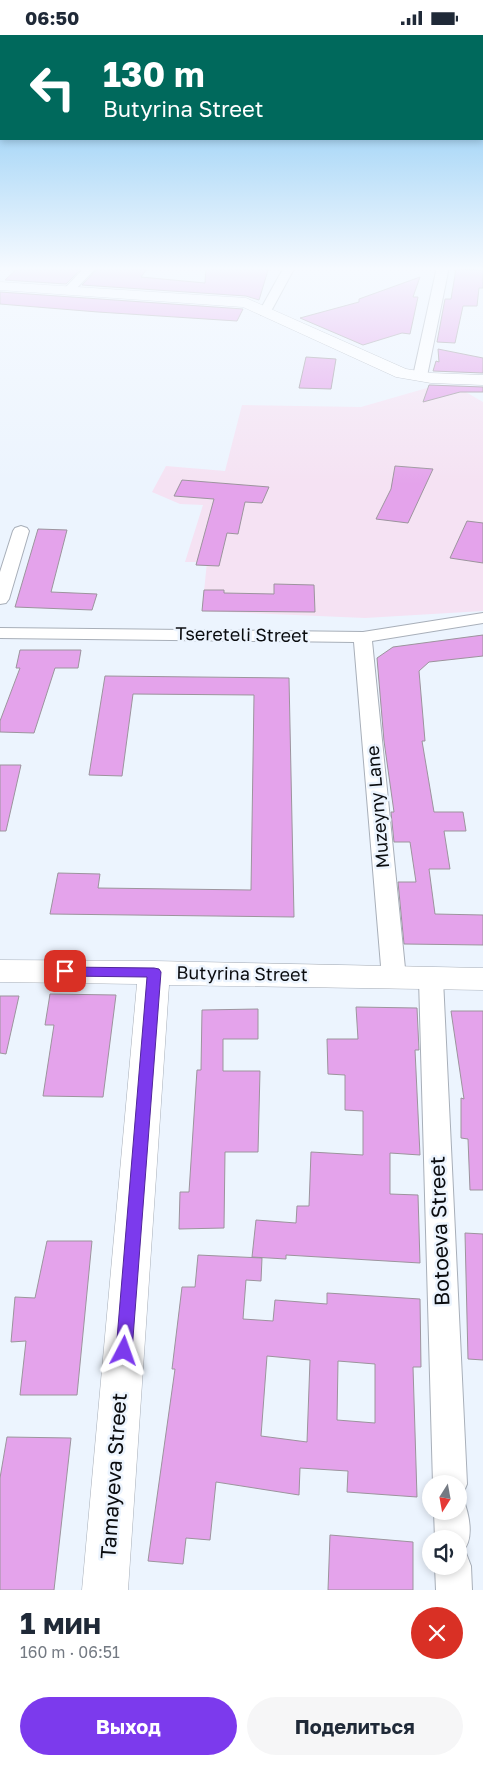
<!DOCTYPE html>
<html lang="ru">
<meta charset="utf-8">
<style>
:root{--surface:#fff;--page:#f6f6f7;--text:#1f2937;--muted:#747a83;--accent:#7c3aed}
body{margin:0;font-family:"Golos Text",sans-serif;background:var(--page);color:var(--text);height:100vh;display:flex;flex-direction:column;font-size:19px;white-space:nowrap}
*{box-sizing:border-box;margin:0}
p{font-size:16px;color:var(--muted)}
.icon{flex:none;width:28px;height:28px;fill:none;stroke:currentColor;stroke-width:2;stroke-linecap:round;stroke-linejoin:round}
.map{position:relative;height:1555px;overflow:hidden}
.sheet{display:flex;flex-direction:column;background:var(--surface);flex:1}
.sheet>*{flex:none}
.guide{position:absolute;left:0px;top:0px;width:484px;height:105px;box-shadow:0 2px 8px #0003;background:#00695c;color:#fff;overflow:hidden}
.needle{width:32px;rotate:191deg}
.fabs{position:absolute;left:422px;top:1440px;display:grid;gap:10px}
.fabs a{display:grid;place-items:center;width:45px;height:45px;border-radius:50%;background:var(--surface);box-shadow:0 2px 8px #0003;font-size:25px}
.pin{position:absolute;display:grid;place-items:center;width:42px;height:42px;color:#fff;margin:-21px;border-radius:10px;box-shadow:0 2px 8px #0006}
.me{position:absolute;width:55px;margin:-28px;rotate:4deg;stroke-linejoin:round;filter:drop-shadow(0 0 4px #0008)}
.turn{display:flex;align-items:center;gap:18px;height:105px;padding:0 20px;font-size:22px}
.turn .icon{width:65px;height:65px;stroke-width:2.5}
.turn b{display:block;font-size:35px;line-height:42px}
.round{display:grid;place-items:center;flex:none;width:52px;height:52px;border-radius:26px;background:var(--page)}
.overview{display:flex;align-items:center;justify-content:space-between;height:85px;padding:0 20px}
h1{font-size:30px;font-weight:700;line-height:38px}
.cta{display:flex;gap:10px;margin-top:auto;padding:10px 20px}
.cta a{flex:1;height:58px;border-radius:30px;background:var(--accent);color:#fff;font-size:20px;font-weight:700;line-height:58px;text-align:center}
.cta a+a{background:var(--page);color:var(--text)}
.status{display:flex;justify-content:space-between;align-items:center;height:35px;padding:0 25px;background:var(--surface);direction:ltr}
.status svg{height:14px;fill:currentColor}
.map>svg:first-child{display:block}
</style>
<div class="status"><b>06:50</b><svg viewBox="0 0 49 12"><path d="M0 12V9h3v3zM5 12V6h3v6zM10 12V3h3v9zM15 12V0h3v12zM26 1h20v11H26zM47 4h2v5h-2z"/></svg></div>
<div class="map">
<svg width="483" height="1555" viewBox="0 0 483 1555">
<rect width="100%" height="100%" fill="#ecf4fe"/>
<path fill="#f5e2f3" d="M434,351L464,356L483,367V576L365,583L202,576L207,527H185L203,470L180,469L152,457L166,431L225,436L242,370L361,372Z"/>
<path fill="#e4a3eb" stroke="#9c949d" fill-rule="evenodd" d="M19,232H83L66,249L5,245Z
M99,232L147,234L141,242L205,248L206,232H269L259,265L246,261L82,250Z
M456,234L483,235V253H479L477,271H463L455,308L437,307L445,264H451Z
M420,242L413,262H418L410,299L402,298L363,310L300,283L359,267V264Z
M0,257L243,274L237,286L98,277L0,269Z
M438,314L483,323V338L433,336L436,326L439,327Z
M306,322L336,324L331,354L299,353Z
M429,350L483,352V357H460L423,367Z
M395,431L433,434L408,488L376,484L391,454Z
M182,445L269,452L262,468L245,467L238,499L227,498L219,531L196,530L214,464L174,461Z
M467,486L483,488V528L450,523Z
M38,494L67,495L51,557L97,559L92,575L15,572Z
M274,549L314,550L315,577L202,576L204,555H224V558L274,559Z
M483,600V621L429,627L419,636L425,706H422L434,777H463L466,796H444L450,834H429L435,879L483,880V910L404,909L398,847H416L410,807H394L391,777H394L384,706L377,623L393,612Z
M20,615H81L78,633H55L34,698L0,697V686L20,633H16Z
M105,641L289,643L294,882L50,879L58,838L100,839L98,853L251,855L254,660L133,659L122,741L89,740Z
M0,730H21L6,796H0Z
M50,959L116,960L103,1062L43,1061L54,990H45Z
M0,961H19L6,1019L0,1018Z
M356,972L417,973L419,1015H415L420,1120L390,1118V1159L418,1160L420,1228L286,1220V1224L252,1222L256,1185L296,1188L297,1171H309L311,1117L363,1120V1076L345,1075V1040L328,1039L327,1004H358Z
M258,974V1004H223V1036H260L258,1117H225L224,1193L179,1194L180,1157H189L197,1035H201L202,975Z
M451,976H483V1155H470L468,1104L461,1103V1063L464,1064Z
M465,1198L483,1199V1325L468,1324Z
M47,1206H92L77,1360H20L26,1306L11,1307L15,1262L35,1263Z
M198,1220L262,1223L261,1246L246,1245L243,1284L273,1286L275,1265L327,1269V1258L420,1264L421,1332H413L417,1462L347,1457L348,1436L300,1433L299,1460L216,1447L210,1505L186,1503L183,1529L148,1526L175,1334H172L182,1252H195ZM267,1321L310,1325L307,1407L261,1401ZM338,1326L375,1329V1388L337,1385Z
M7,1402L71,1403L54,1555H0V1443Z
M330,1500L413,1507V1555H328Z"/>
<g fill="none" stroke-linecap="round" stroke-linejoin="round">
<g stroke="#a8afb9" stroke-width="2">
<path id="minor" d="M85,232H97L72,258H64L62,256L64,254Z
M284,232H295L269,280H261L259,277Z
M437,232H449L427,341L420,345L413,341Z
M21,491L27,493L29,496L9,564L6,568L0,569V537L13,496L15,493Z
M483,578V588L372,606L406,943L403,949L394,952L385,949L382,943L354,607L0,603V593L363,597Z
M431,935L440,938L443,944L467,1449L462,1461L459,1462V1449H433L419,944L422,938Z
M459,1462L463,1464C469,1478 475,1505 462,1517L466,1518L471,1531L472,1555H436L435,1531H459V1504H435L434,1476H459Z"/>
</g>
<g stroke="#a8afb9" stroke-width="1">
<path id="secondary" d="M0,247L246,263L406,334L431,338L483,340V350L431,348L396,342L243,272L0,255Z
M0,925L154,926L483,933V955L169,950L128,1555H82L137,949L0,947Z"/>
</g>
<use href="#minor" fill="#fff" fill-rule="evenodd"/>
<use href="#secondary" fill="#fff" fill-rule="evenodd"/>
</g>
<linearGradient id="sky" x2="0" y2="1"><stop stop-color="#71bef1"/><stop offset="0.52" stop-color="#f6faff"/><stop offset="1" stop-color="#f6faff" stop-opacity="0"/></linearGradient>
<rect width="483" height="449" fill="url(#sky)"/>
<path fill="#7c3aed" stroke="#51269a" d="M65,932L154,933L159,934L161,937L132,1316L130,1321L124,1324L118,1321L116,1316L147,942L65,941L60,940L58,936L60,933Z"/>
<g text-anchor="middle" stroke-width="5" stroke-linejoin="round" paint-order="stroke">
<g font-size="18" fill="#0a0c0f" stroke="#ecf4fe">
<text transform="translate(242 600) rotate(1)" y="6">Tsereteli Street</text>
<text transform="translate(378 772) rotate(-95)" y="6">Muzeyny Lane</text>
<text transform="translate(242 939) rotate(1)" y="6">Butyrina Street</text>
</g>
<g font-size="21" fill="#0a0c0f" stroke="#ecf4fe">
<text transform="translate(440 1196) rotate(-92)" y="7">Botoeva Street</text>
<text transform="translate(114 1441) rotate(-86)" y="7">Tamayeva Street</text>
</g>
</g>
</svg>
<div class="fabs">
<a><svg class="needle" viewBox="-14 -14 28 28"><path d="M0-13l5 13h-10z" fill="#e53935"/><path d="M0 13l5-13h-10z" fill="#747a83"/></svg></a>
<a><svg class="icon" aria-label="sound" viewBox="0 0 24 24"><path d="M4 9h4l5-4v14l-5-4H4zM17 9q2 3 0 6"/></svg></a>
</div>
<div class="pin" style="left:65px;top:936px;background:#d93025"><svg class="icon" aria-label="arrive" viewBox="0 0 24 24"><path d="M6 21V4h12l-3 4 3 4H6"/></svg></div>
<svg class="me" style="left:124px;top:1316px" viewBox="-20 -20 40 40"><path d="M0-17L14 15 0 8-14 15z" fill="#7c3aed" stroke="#fff" stroke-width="4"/></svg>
<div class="guide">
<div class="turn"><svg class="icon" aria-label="left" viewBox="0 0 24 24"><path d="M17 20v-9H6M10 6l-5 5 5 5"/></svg><div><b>130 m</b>Butyrina Street</div></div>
</div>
</div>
<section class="sheet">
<div class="overview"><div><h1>1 мин</h1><p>160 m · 06:51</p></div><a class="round" style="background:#d93025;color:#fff"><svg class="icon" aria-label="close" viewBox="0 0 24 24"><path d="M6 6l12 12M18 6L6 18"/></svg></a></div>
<div class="cta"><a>Выход</a><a>Поделиться</a></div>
</section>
